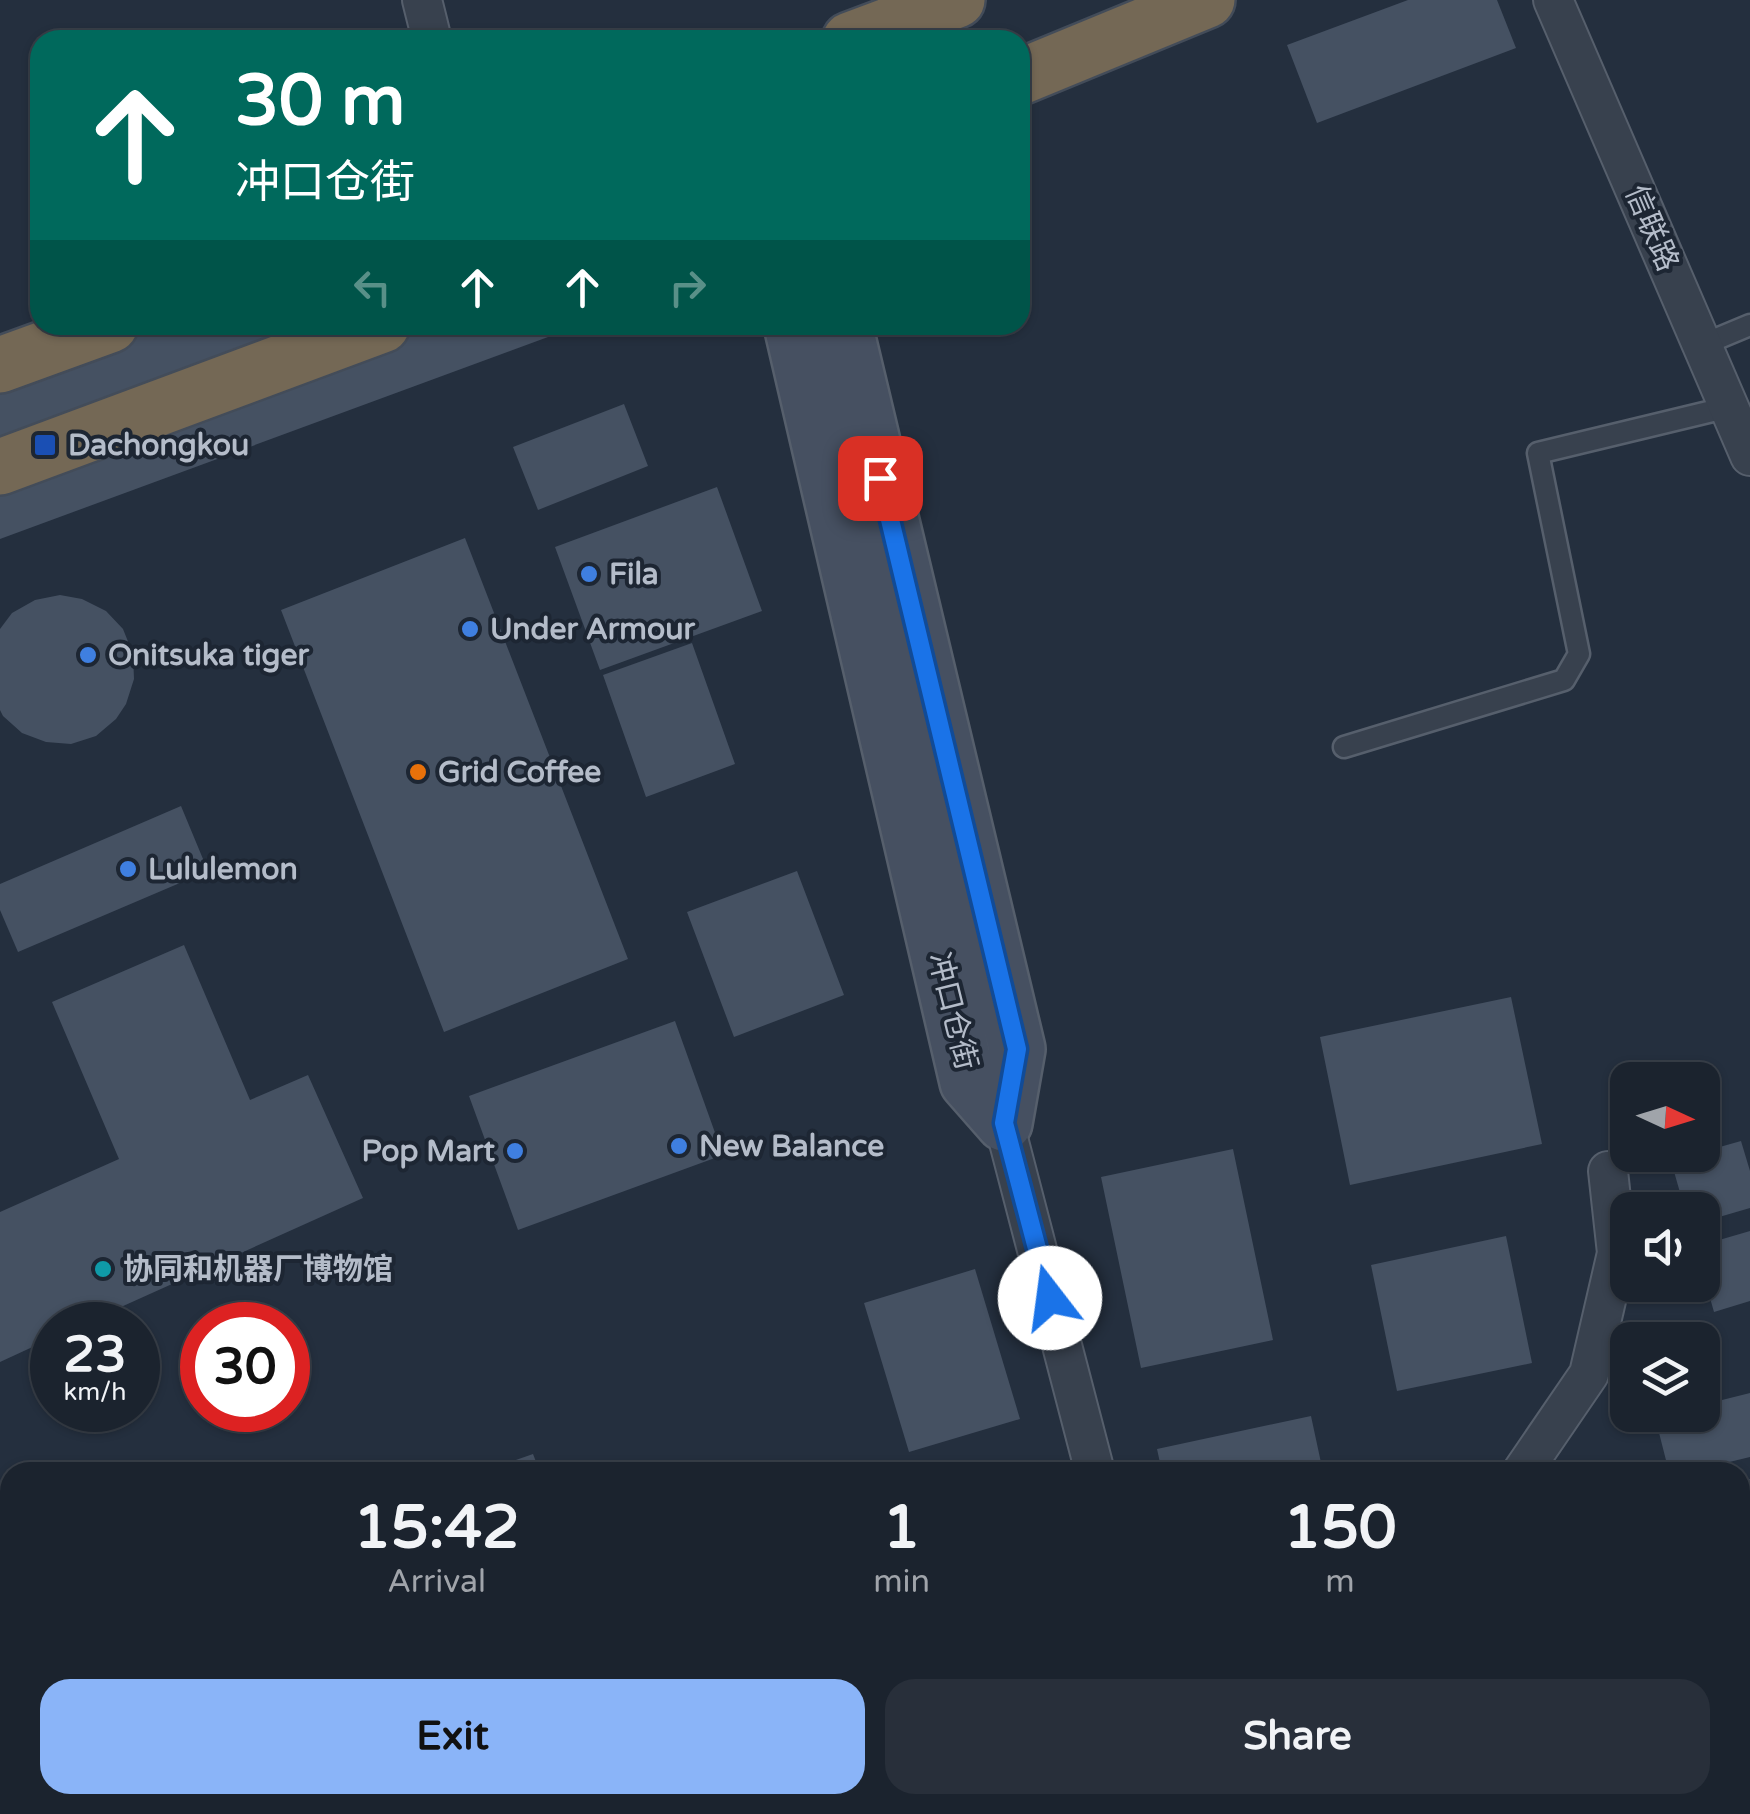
<!DOCTYPE html>
<meta charset="utf-8">
<style>
:root{--surface:#1b232e;--page:#282f3a;--text:#f1f3f6;--muted:#a0a4aa;--line:#39404a;--accent:#8ab4f8}
body{margin:0;font-family:"Varela Round","Noto Sans SC",sans-serif;background:var(--page);color:var(--text);height:100vh;display:flex;flex-direction:column;font-size:38px;white-space:nowrap}
*{box-sizing:border-box;margin:0}
p{font-size:32px;color:var(--muted)}
.icon{flex:none;width:55px;height:55px;fill:none;stroke:currentColor;stroke-width:2;stroke-linecap:round;stroke-linejoin:round}
.map{position:relative;flex:1;overflow:hidden}
.details{position:absolute;left:0px;top:1462px;width:1750px;height:352px;display:flex;flex-direction:column;background:var(--surface);border-radius:30px 30px 0 0;box-shadow:0 2px 8px #0004,0 0 0 2px var(--line)}
.details>*{flex:none}
.guide{position:absolute;left:30px;top:30px;width:1000px;height:305px;border-radius:30px;box-shadow:0 2px 8px #0004,0 0 0 2px var(--line);background:#00695c;color:#fff;overflow:hidden}
.needle{width:65px;rotate:94deg}
.buttons{position:absolute;left:1610px;top:1062px;display:grid;gap:20px}
.buttons a{display:grid;place-items:center;width:110px;height:110px;border-radius:20px;background:var(--surface);box-shadow:0 2px 8px #0004,0 0 0 2px var(--line);font-size:50px}
.speed{position:absolute;left:30px;top:1302px;display:flex;gap:20px;font-size:50px;font-weight:700;text-align:center}
.speed>*{display:grid;place-content:center;width:130px;height:130px;border-radius:50%;background:var(--surface);box-shadow:0 2px 8px #0004,0 0 0 2px var(--line);line-height:1}
.speed small{font-size:25px;font-weight:400}
.speed .limit{border:15px solid #d22;background:#fff;color:#111}
.pin{position:absolute;display:grid;place-items:center;width:85px;height:85px;color:#fff;margin:-42px;border-radius:20px;box-shadow:0 5px 15px #0006}
.me{position:absolute;width:110px;margin:-55px;rotate:345deg;stroke-linejoin:round;filter:drop-shadow(0 0 8px #0008)}
.turn{display:flex;align-items:center;gap:35px;height:210px;padding:0 40px;font-size:45px}
.turn .icon{width:130px;height:130px;stroke-width:2.5}
.turn b{display:block;font-size:70px;line-height:85px}
.lanes{display:flex;align-items:center;height:95px;padding:0 40px;background:#0003;justify-content:center;gap:50px;direction:ltr}
.lanes .off{opacity:.35}
.eta{display:flex;justify-content:space-evenly;align-items:center;height:170px;text-align:center}
.eta b{font-size:60px;font-weight:800;line-height:70px}
.action{display:flex;gap:20px;margin-top:auto;padding:20px 40px}
.action a{flex:1;height:115px;border-radius:30px;background:var(--accent);color:#111;font-size:40px;font-weight:800;line-height:115px;text-align:center}
.action a+a{background:var(--page);color:var(--text)}
.map>svg:first-child{display:block}
</style>
<div class="map">
<svg width="1750" height="1814" viewBox="0 0 1750 1814">
<rect width="100%" height="100%" fill="#242f3e"/>
<path fill="#394c67" d="M0,1491L10,1499V1678L0,1668Z
M142,1805H322L329,1814H151Z"/>
<path fill="#455162" d="M1408,0H1497L1516,48L1317,123L1287,45Z
M135,325H566L567,330L0,539V375Z
M624,404L648,466L538,510L513,447Z
M717,487L762,611L600,670L555,547Z
M465,538L628,959L444,1032L281,610Z
M60,595L82,599L106,611L123,629L133,654L134,679L126,704L116,719L96,736L71,744L46,742L22,733L3,716L0,710V629L12,613L35,600Z
M692,643L735,764L646,797L603,675Z
M181,806L208,871L18,952L0,910V884Z
M797,871L844,995L734,1037L687,912Z
M184,945L250,1100L308,1075L363,1198L81,1325H52V1338L0,1362V1212L119,1159L52,1002Z
M1511,997L1542,1144L1350,1185L1320,1037Z
M675,1021L723,1155L518,1230L469,1096Z
M1741,1141L1750,1171V1208L1702,1222V1210H1685L1671,1161L1692,1155H1702V1152Z
M1233,1149L1273,1340L1141,1368L1101,1177Z
M1750,1231V1301L1714,1312L1702,1270V1245Z
M1506,1236L1532,1363L1397,1391L1371,1265Z
M975,1269L1020,1419L909,1452L864,1303Z
M1750,1393V1457L1688,1472H1669L1655,1417L1702,1415V1405Z
M1311,1416L1323,1472H1162L1157,1449Z
M533,1454L540,1472H482Z
M1750,1479V1549L1740,1551V1481Z
M508,1805H936L939,1814H511Z
M1246,1805H1361L1363,1814H1249Z
M1387,1805H1446V1806L1417,1814H1390Z"/>
<g fill="none" stroke-linecap="round" stroke-linejoin="round">
<g stroke="#565f6c" stroke-width="25">
<path id="lane" d="M1702,345L1750,325
M1344,747L1564,680L1579,654L1538,453L1729,407"/>
</g>
<g stroke="#565f6c" stroke-width="42">
<path id="street" d="M422,0L432,40
M1553,0L1750,456
M1004,1123L1095,1472
M1522,1472L1589,1374L1617,1253L1608,1171"/>
</g>
<g stroke="#565f6c" stroke-width="60">
<path id="secondary" d="M792,325L968,1082L1004,1123
M844,325L1017,1049L1004,1123
M0,1682L10,1675
M0,1755L10,1747"/>
</g>
<g stroke="#434c59" stroke-width="60">
<path id="highway" d="M850,40L957,0
M1020,77L1207,0
M0,365L110,325
M0,467L382,325"/>
</g>
<use href="#lane" stroke="#38414e" stroke-width="20"/>
<use href="#street" stroke="#38414e" stroke-width="38"/>
<use href="#secondary" stroke="#465061" stroke-width="55"/>
<use href="#highway" stroke="#746855" stroke-width="55"/>
</g>
<g fill="none" stroke-linecap="round" stroke-linejoin="round">
<g stroke="#114b97" stroke-width="25">
<path id="route" d="M880,478L1017,1049L1004,1123L1050,1298"/>
</g>
<use href="#route" stroke="#1a73e8" stroke-width="18"/>
</g>
<rect fill="#1a4fb4" stroke="#1d2633" stroke-width="4" x="33" y="433" width="24" height="24" rx="5"/>
<g fill="#3f7fe0" stroke="#1d2633" stroke-width="4">
<circle cx="589" cy="574" r="10"/>
<circle cx="470" cy="629" r="10"/>
<circle cx="88" cy="655" r="10"/>
<circle cx="128" cy="869" r="10"/>
<circle cx="679" cy="1146" r="10"/>
<circle cx="515" cy="1151" r="10"/>
</g>
<circle fill="#e8710a" stroke="#1d2633" stroke-width="4" cx="418" cy="772" r="10"/>
<circle fill="#0f9aa8" stroke="#1d2633" stroke-width="4" cx="103" cy="1269" r="10"/>
<g text-anchor="middle" stroke-width="8" stroke-linejoin="round" paint-order="stroke">
<g font-size="30" fill="#b4bcc9" stroke="#1d2633">
<text transform="translate(1652 228) rotate(67)" y="10">信联路</text>
<text transform="translate(953 1011) rotate(76)" y="10">冲口仓街</text>
</g>
<g font-size="30" font-weight="bold" fill="#b4bcc9" stroke="#1d2633" text-anchor="start">
<text x="68" y="455">Dachongkou</text>
<text x="609" y="584">Fila</text>
<text x="490" y="639">Under Armour</text>
<text x="108" y="665">Onitsuka tiger</text>
<text x="438" y="782">Grid Coffee</text>
<text x="148" y="879">Lululemon</text>
<text x="699" y="1156">New Balance</text>
<text x="495" y="1161" text-anchor="end">Pop Mart</text>
<text x="123" y="1279">协同和机器厂博物馆</text>
</g>
</g>
</svg>
<div class="buttons">
<a><svg class="needle" viewBox="-14 -14 28 28"><path d="M0-13l5 13h-10z" fill="#e53935"/><path d="M0 13l5-13h-10z" fill="#a0a4aa"/></svg></a>
<a><svg class="icon" aria-label="sound" viewBox="0 0 24 24"><path d="M4 9h4l5-4v14l-5-4H4zM17 9q2 3 0 6"/></svg></a>
<a><svg class="icon" aria-label="layers" viewBox="0 0 24 24"><path d="M12 4l9 5-9 5-9-5zM3 14l9 5 9-5"/></svg></a>
</div>
<div class="speed"><div>23<small>km/h</small></div><div class="limit">30</div></div>
<div class="pin" style="left:880px;top:478px;background:#d93025"><svg class="icon" aria-label="arrive" viewBox="0 0 24 24"><path d="M6 21V4h12l-3 4 3 4H6"/></svg></div>
<svg class="me" style="left:1050px;top:1298px" viewBox="-20 -20 40 40"><circle r="19" fill="#fff"/><path d="M0-13L10 11 0 6-10 11z" fill="#1a73e8"/></svg>
<div class="guide">
<div class="turn"><svg class="icon" aria-label="ahead" viewBox="0 0 24 24"><path d="M12 20V5M6 11l6-6 6 6"/></svg><div><b>30 m</b>冲口仓街</div></div>
<div class="lanes"><svg class="icon off" aria-label="left" viewBox="0 0 24 24"><path d="M17 20v-9H6M10 6l-5 5 5 5"/></svg><svg class="icon" aria-label="ahead" viewBox="0 0 24 24"><path d="M12 20V5M6 11l6-6 6 6"/></svg><svg class="icon" aria-label="ahead" viewBox="0 0 24 24"><path d="M12 20V5M6 11l6-6 6 6"/></svg><svg class="icon off" aria-label="right" viewBox="0 0 24 24"><path d="M7 20v-9h11M14 6l5 5-5 5"/></svg></div>
</div>
<section class="details">
<div class="eta">
<div><b>15:42</b><p>Arrival</p></div>
<div><b>1</b><p>min</p></div>
<div><b>150</b><p>m</p></div>
</div>
<div class="action"><a>Exit</a><a>Share</a></div>
</section>
</div>
